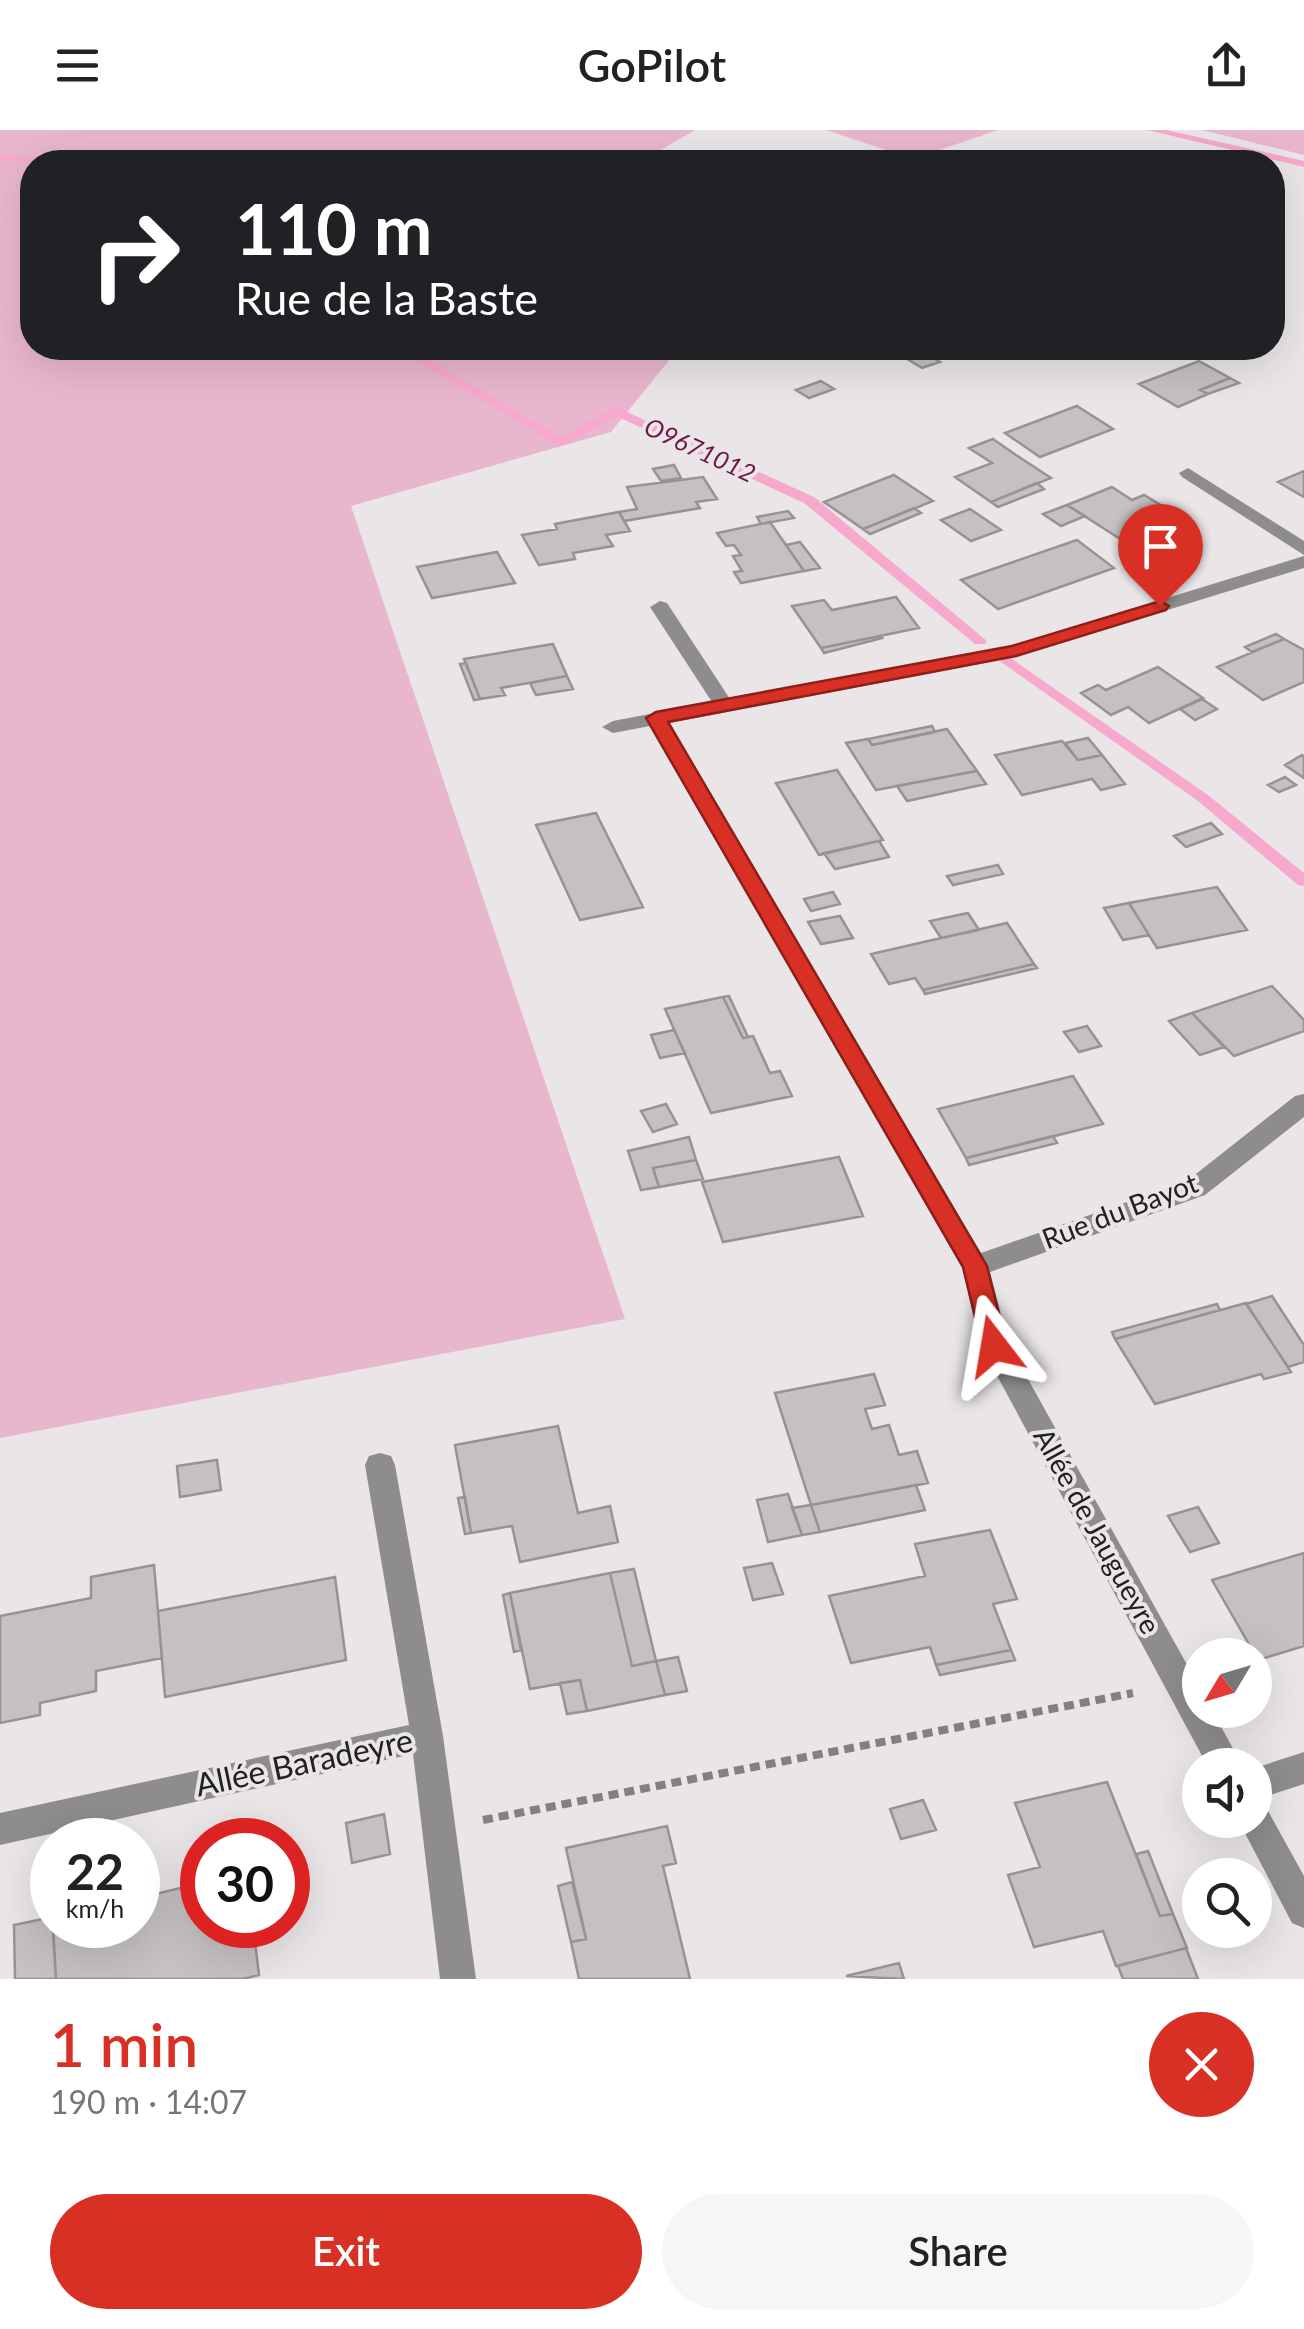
<!DOCTYPE html>
<meta charset="utf-8">
<style>
:root{--surface:#fff;--page:#f6f6f6;--text:#222;--muted:#767676;--accent:#d93025}
body{margin:0;font-family:Lato,sans-serif;background:var(--page);color:var(--text);height:100vh;display:flex;flex-direction:column;font-size:38px;white-space:nowrap}
*{box-sizing:border-box;margin:0}
p{font-size:32px;color:var(--muted)}
.icon{flex:none;width:55px;height:55px;fill:none;stroke:currentColor;stroke-width:2;stroke-linecap:round;stroke-linejoin:round}
.map{position:relative;height:1849px;overflow:hidden}
.panel{display:flex;flex-direction:column;background:var(--surface);flex:1}
.panel>*{flex:none}
.guide{position:absolute;left:20px;top:20px;width:1265px;height:210px;border-radius:40px;box-shadow:0 10px 40px #0002;background:#202124;color:#fff;overflow:hidden}
.needle{width:65px;rotate:232deg}
.fabs{position:absolute;left:1182px;top:1508px;display:grid;gap:20px}
.fabs a{display:grid;place-items:center;width:90px;height:90px;border-radius:50%;background:var(--surface);box-shadow:0 10px 40px #0002;font-size:50px}
.speed{position:absolute;left:30px;top:1688px;display:flex;gap:20px;font-size:50px;font-weight:700;text-align:center}
.speed>*{display:grid;place-content:center;width:130px;height:130px;border-radius:50%;background:var(--surface);box-shadow:0 10px 40px #0002;line-height:1}
.speed small{font-size:25px;font-weight:400}
.speed .limit{border:15px solid #d22;background:#fff;color:#111}
.pin{position:absolute;display:grid;place-items:center;width:85px;height:85px;color:#fff;margin:-102px -42px;border-radius:50% 50% 50% 0;rotate:-45deg;box-shadow:0 0 10px #0007}
.pin .icon{rotate:45deg}
.me{position:absolute;width:110px;margin:-55px;rotate:346deg;stroke-linejoin:round;filter:drop-shadow(0 0 8px #0008)}
.turn{display:flex;align-items:center;gap:35px;height:210px;padding:0 50px;font-size:45px}
.turn .icon{width:130px;height:130px;stroke-width:2.5}
.turn b{display:block;font-size:70px;line-height:85px}
.round{display:grid;place-items:center;flex:none;width:105px;height:105px;border-radius:52px;background:var(--page)}
.summary{display:flex;align-items:center;justify-content:space-between;height:170px;padding:0 50px}
h1{font-size:60px;font-weight:600;line-height:75px;color:var(--accent)}
.button{display:flex;gap:20px;margin-top:auto;padding:20px 50px}
.button a{flex:1;height:115px;border-radius:60px;background:var(--accent);color:#fff;font-size:40px;font-weight:600;line-height:115px;text-align:center}
.button a+a{background:var(--page);color:var(--text)}
header{display:flex;justify-content:space-between;align-items:center;height:130px;padding:0 50px;background:var(--surface);font-size:45px;font-weight:600}
.map>svg:first-child{display:block}
</style>
<header><svg class="icon" aria-label="menu" viewBox="0 0 24 24"><path d="M4 6h16M4 12h16M4 18h16"/></svg>GoPilot<svg class="icon" aria-label="share" viewBox="0 0 24 24"><path d="M12 15V3M7 8l5-5 5 5M5 13v7h14v-7"/></svg></header>
<div class="map">
<svg width="1304" height="1849" viewBox="0 0 1304 1849">
<rect width="100%" height="100%" fill="#eae6e8"/>
<path fill="#e9b7cd" d="M0,0H695L640,32H32V218H679L611,302L351,376L625,1189L0,1308Z
M826,0H998L913,29Z
M1202,0H1304V25Z"/>
<g fill="none" stroke-linecap="round" stroke-linejoin="round">
<path fill="#f7a8cd" fill-rule="evenodd" d="M1147,0H1166L1304,31V37Z
M0,25L52,29L57,32L0,31Z
M395,218H409L561,307L616,277L814,367L987,511L985,514H975L804,373L616,286L565,315H557Z
M1006,525L1208,665L1304,743V756L1298,755L1198,671L1001,532L999,529Z"/>
</g>
<path fill="#c5c1c3" stroke="#979395" stroke-width="2.5" d="M927,224L940,232L922,238L909,230Z
M1199,231L1230,248L1200,260L1208,264L1178,277L1139,254Z
M1230,248L1239,253L1208,264L1200,260Z
M821,251L834,259L809,268L796,260Z
M1077,276L1113,299L1040,327L1005,303Z
M993,309L1016,325L1051,348L991,372L955,347L992,333L969,318Z
M674,335L681,348L661,351L653,339Z
M1304,341V367L1278,352Z
M894,345L933,371L863,399L824,372Z
M703,347L717,369L696,372L700,378L624,391L619,382L637,379L627,357Z
M1037,353L1044,359L998,377L991,372Z
M1112,357L1132,370L1144,365L1174,383L1159,390L1189,408L1147,426L1067,375Z
M1067,375L1085,386L1061,396L1043,384Z
M914,378L921,383L870,404L863,399Z
M970,379L1001,400L971,411L941,390Z
M788,381L794,388L761,394L757,387Z
M619,382L630,401L606,405L613,416L573,423L575,429L539,435L522,405L557,399L555,394Z
M770,392L804,441L741,453L734,442L742,441L733,426L741,425L734,415L726,416L717,403Z
M1077,410L1114,438L998,479L961,450Z
M800,412L820,438L804,441L786,415Z
M497,422L515,453L432,468L417,437Z
M896,467L919,498L821,518L792,476L824,470L832,480Z
M1276,504L1284,509L1252,522L1245,517Z
M880,506L882,508L824,523L821,518Z
M1284,509L1304,520V552L1263,570L1217,537Z
M553,514L567,546L501,558L505,565L480,569L464,529Z
M466,533L480,569L474,570L460,534Z
M1158,537L1203,568L1149,593L1128,577L1111,585L1081,563L1098,555L1106,560Z
M567,546L573,559L536,565L530,553Z
M1202,569L1217,579L1195,590L1180,579Z
M932,596L935,602L872,615L868,609Z
M947,599L977,641L876,660L846,613L868,609L872,615Z
M1088,608L1102,625L1078,630L1065,613Z
M1062,611L1078,630L1102,625L1125,654L1101,660L1092,649L1022,665L995,625Z
M1302,625L1304,627V648L1285,635Z
M837,640L883,710L819,725L776,653Z
M977,641L986,654L907,671L897,656Z
M1285,647L1296,655L1279,662L1268,655Z
M596,683L643,777L580,790L536,695Z
M1211,693L1222,704L1186,717L1174,706Z
M879,711L889,727L835,739L824,723Z
M998,735L1003,744L953,755L947,746Z
M1217,757L1247,800L1157,818L1129,773Z
M833,762L840,774L811,781L804,769Z
M1129,773L1149,805L1123,810L1104,778Z
M968,783L979,800L941,808L930,791Z
M840,786L853,808L821,814L808,792Z
M1007,793L1034,834L923,860L915,848L889,854L871,824Z
M1034,834L1037,838L925,864L923,860Z
M1272,856L1304,890V901L1234,926L1192,883Z
M729,866L748,907L743,908L723,867Z
M723,867L743,908L753,906L770,943L780,941L792,966L711,983L665,879Z
M1192,883L1224,917L1200,925L1169,891Z
M1087,896L1101,916L1079,922L1064,902Z
M674,900L685,923L660,928L651,905Z
M1073,946L1103,994L966,1028L938,979Z
M666,974L677,994L653,1002L641,981Z
M1053,1006L1057,1013L969,1035L966,1028Z
M689,1007L696,1030L653,1038L659,1057L641,1060L628,1021Z
M839,1027L863,1086L723,1112L702,1052Z
M696,1030L703,1049L659,1057L653,1038Z
M1272,1166L1304,1215V1232L1288,1237L1246,1174Z
M1246,1173L1291,1242L1264,1249L1261,1244L1155,1274L1115,1209Z
M1217,1174L1220,1180L1115,1209L1112,1202Z
M874,1244L885,1275L865,1279L872,1299L889,1295L899,1325L917,1321L928,1353L811,1375L775,1263Z
M558,1296L578,1383L610,1376L618,1412L520,1432L512,1396L471,1403L455,1315Z
M217,1330L221,1360L180,1367L177,1336Z
M916,1355L925,1380L820,1402L811,1375Z
M788,1364L802,1405L768,1412L757,1370Z
M465,1367L471,1403L465,1404L458,1368Z
M811,1375L820,1402L802,1405L792,1378Z
M1198,1377L1219,1413L1190,1422L1168,1386Z
M990,1400L1017,1469L993,1474L1011,1520L936,1535L930,1517L851,1533L829,1466L925,1446L915,1414Z
M1304,1423V1516L1258,1530L1212,1450Z
M772,1433L783,1464L753,1470L744,1438Z
M154,1435L162,1528L96,1541V1561L40,1573V1585L0,1593V1486L91,1468V1447Z
M634,1439L656,1531L632,1536L610,1443Z
M610,1443L632,1536L656,1531L665,1565L587,1581L580,1550L530,1559L510,1463Z
M335,1447L346,1530L165,1567L158,1481Z
M510,1463L521,1520L514,1522L503,1465Z
M1011,1520L1015,1530L940,1545L936,1535Z
M678,1527L687,1561L665,1565L656,1531Z
M580,1550L587,1581L567,1584L560,1553Z
M1107,1652L1160,1786L1173,1784L1187,1818L1116,1836L1103,1801L1034,1817L1008,1745L1040,1737L1015,1673Z
M923,1670L936,1700L901,1709L890,1679Z
M384,1684L390,1724L352,1733L346,1693Z
M667,1696L676,1733L663,1736L690,1849H579L571,1812L586,1809L566,1718Z
M1148,1721L1173,1784L1160,1786L1136,1724Z
M572,1752L586,1809L571,1812L558,1756Z
M202,1753V1795H253L259,1845L243,1849H56L53,1795H138V1768Z
M52,1787L56,1849H15L14,1795Z
M1186,1818L1198,1849H1123L1118,1836Z
M899,1833L904,1849L846,1846Z"/>
<g fill="none" stroke-linecap="round" stroke-linejoin="round">
<path stroke="#838082" stroke-width="8" stroke-dasharray="10 6" stroke-linecap="butt" d="M483,1690L1133,1563"/>
<path fill="#8e8c8d" fill-rule="evenodd" d="M1304,1622V1654L1255,1670V1638Z"/>
<path fill="#8e8c8d" fill-rule="evenodd" d="M1188,338L1304,411V425L1182,347L1179,343Z
M1304,426V438L1015,527L669,593L981,1123L1187,1051L1295,966L1304,964V987L1205,1065L990,1142L1009,1215L1200,1558V1580H1212L1242,1635H1207L981,1216L962,1137L650,596L613,603L602,597L613,591L712,572L650,477L660,471L667,473L730,569L1011,516Z
M380,1323L391,1326L395,1335L443,1606L476,1849H440L413,1624L0,1715V1683L409,1595L365,1335L369,1326Z
M1255,1674L1267,1679L1304,1746V1798L1292,1793L1238,1690H1255Z"/>
</g>
<path fill="#d93025" stroke="#8d1f18" stroke-width="2.5" d="M1160,471L1169,476L1166,480L1016,526L668,592L987,1136L1007,1216L1004,1223L994,1226L985,1223L982,1216L963,1137L646,588L656,582L1012,516Z"/>
<g text-anchor="middle" stroke-width="8" stroke-linejoin="round" paint-order="stroke">
<g font-size="25" font-style="italic" fill="#6f164a" stroke="#eae6e8">
<text transform="translate(700 320) rotate(25)" y="9">O9671012</text>
</g>
<g font-size="28" fill="#222122" stroke="#eae6e8">
<text transform="translate(1120 1081) rotate(-21)" y="10">Rue du Bayot</text>
<text transform="translate(1097 1401) rotate(61)" y="10">Allée de Jaugueyre</text>
</g>
<g font-size="32" fill="#222122" stroke="#eae6e8">
<text transform="translate(304 1633) rotate(-12)" y="11">Allée Baradeyre</text>
</g>
</g>
</svg>
<div class="fabs">
<a><svg class="needle" viewBox="-14 -14 28 28"><path d="M0-13l5 13h-10z" fill="#e53935"/><path d="M0 13l5-13h-10z" fill="#767676"/></svg></a>
<a><svg class="icon" aria-label="sound" viewBox="0 0 24 24"><path d="M4 9h4l5-4v14l-5-4H4zM17 9q2 3 0 6"/></svg></a>
<a><svg class="icon" aria-label="search" viewBox="0 0 24 24"><circle cx="10" cy="10" r="6"/><path d="M15 15l6 6"/></svg></a>
</div>
<div class="speed"><div>22<small>km/h</small></div><div class="limit">30</div></div>
<div class="pin" style="left:1160px;top:476px;background:#d93025"><svg class="icon" aria-label="arrive" viewBox="0 0 24 24"><path d="M6 21V4h12l-3 4 3 4H6"/></svg></div>
<svg class="me" style="left:994px;top:1216px" viewBox="-20 -20 40 40"><path d="M0-17L14 15 0 8-14 15z" fill="#d93025" stroke="#fff" stroke-width="4"/></svg>
<div class="guide">
<div class="turn"><svg class="icon" aria-label="right" viewBox="0 0 24 24"><path d="M7 20v-9h11M14 6l5 5-5 5"/></svg><div><b>110 m</b>Rue de la Baste</div></div>
</div>
</div>
<section class="panel">
<div class="summary"><div><h1>1 min</h1><p>190 m · 14:07</p></div><a class="round" style="background:#d93025;color:#fff"><svg class="icon" aria-label="close" viewBox="0 0 24 24"><path d="M6 6l12 12M18 6L6 18"/></svg></a></div>
<div class="button"><a>Exit</a><a>Share</a></div>
</section>
